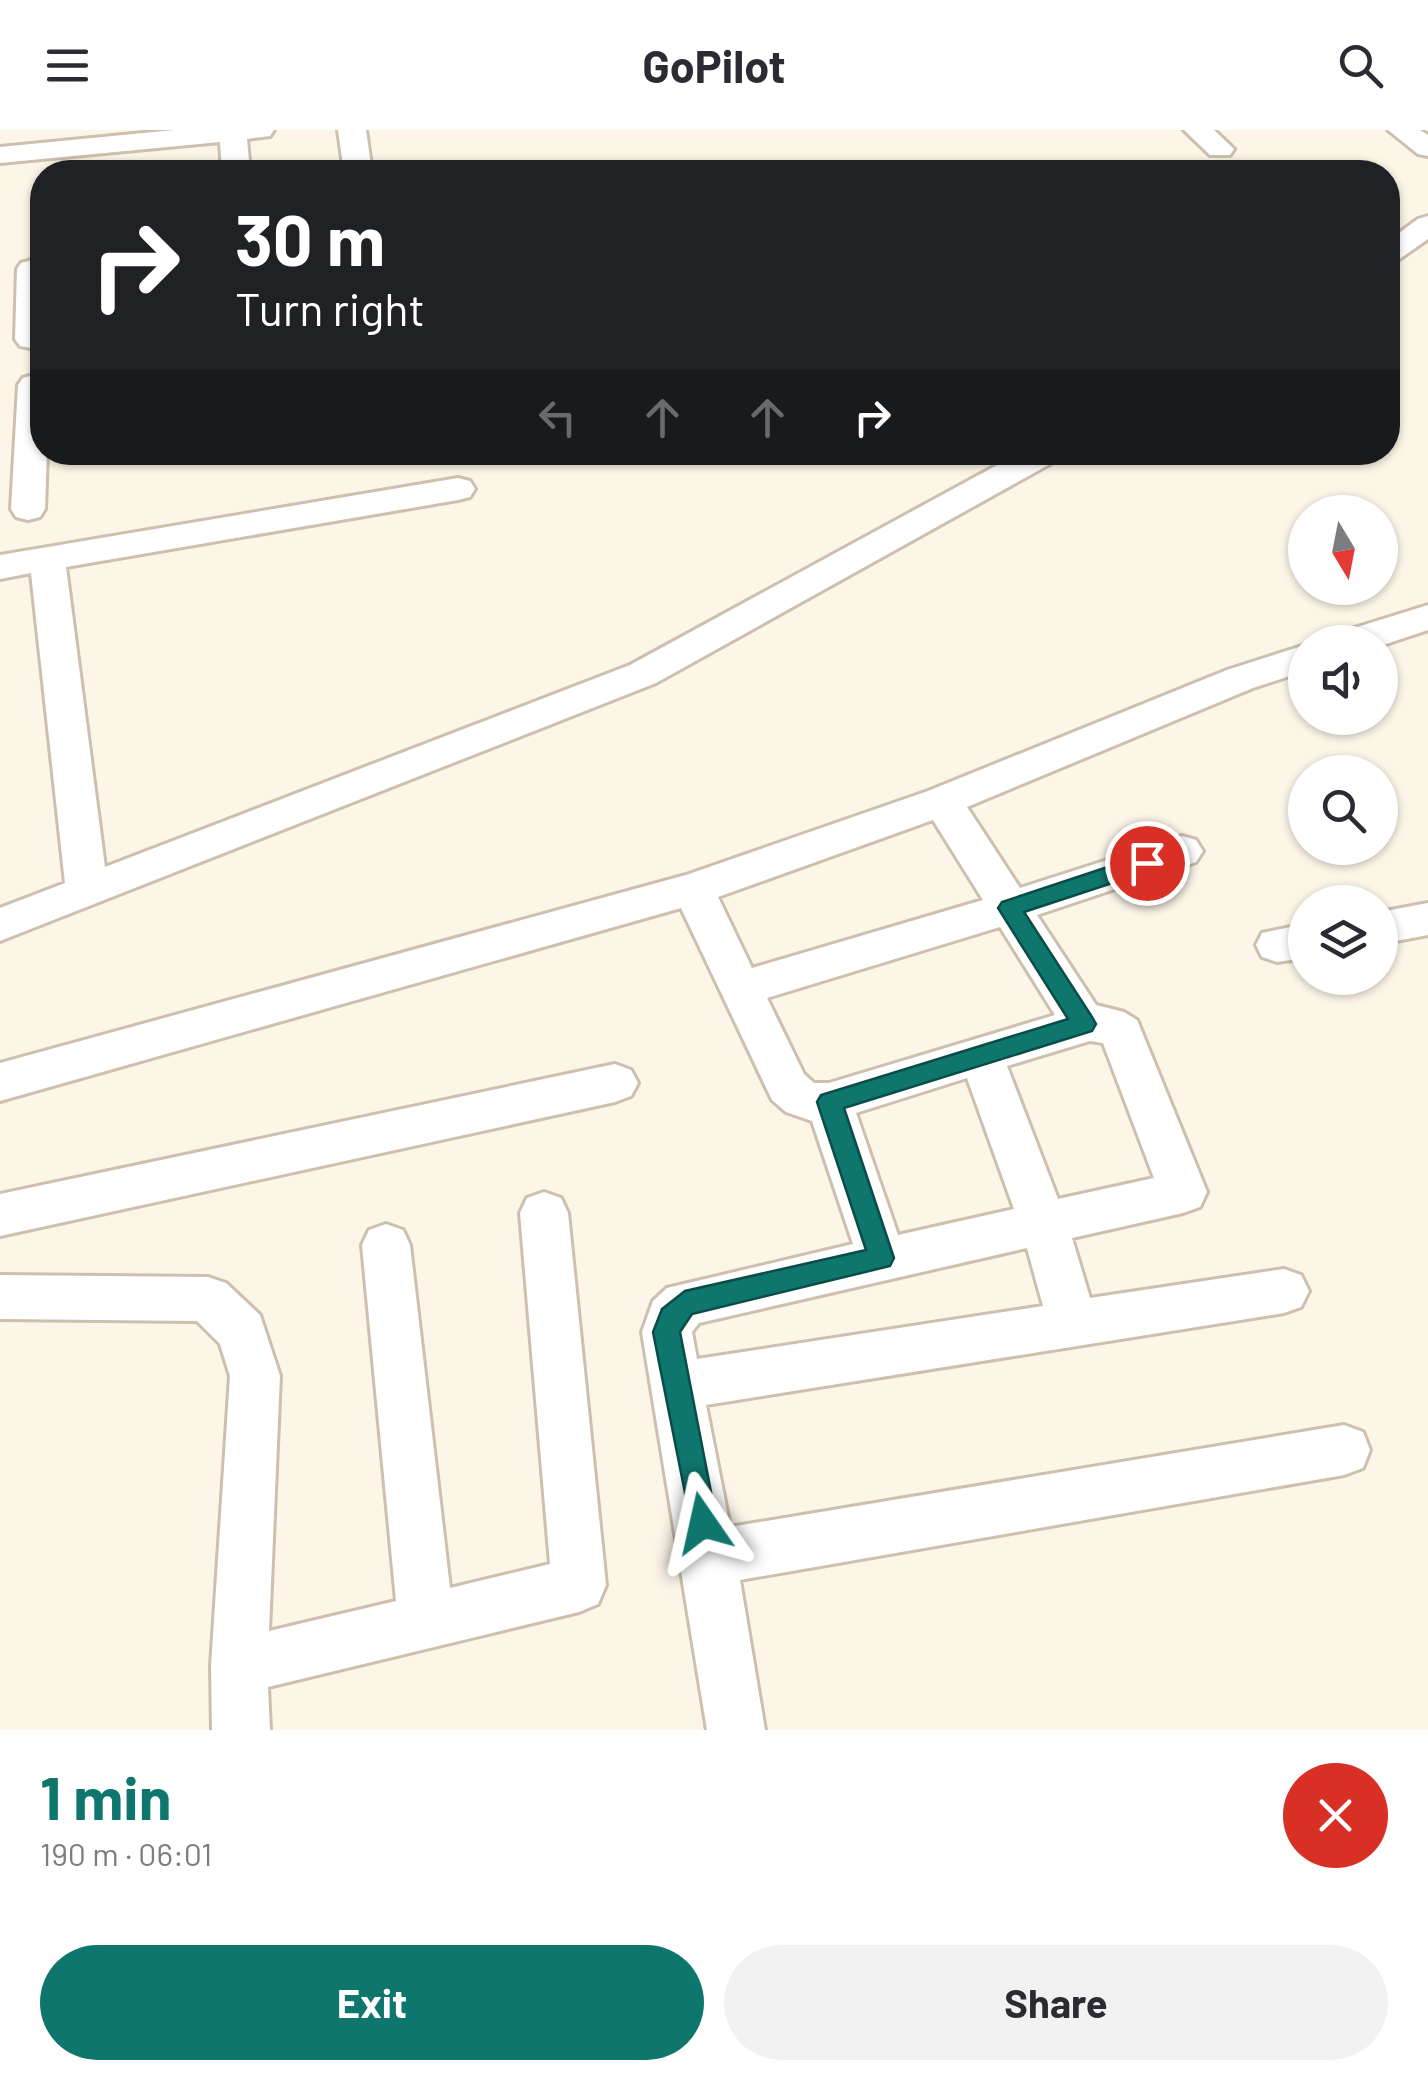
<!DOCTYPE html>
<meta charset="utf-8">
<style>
:root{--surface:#fff;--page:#f2f2f3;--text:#2b2b33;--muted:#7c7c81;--accent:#0f766e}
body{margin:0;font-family:Barlow,sans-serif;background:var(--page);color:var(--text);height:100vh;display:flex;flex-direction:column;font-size:38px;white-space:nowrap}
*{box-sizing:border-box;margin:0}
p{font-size:32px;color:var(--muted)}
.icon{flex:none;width:55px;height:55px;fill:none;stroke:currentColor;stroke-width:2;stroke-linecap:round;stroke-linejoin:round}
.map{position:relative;height:1600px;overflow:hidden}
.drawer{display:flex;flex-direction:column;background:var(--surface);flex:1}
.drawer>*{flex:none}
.banner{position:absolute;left:30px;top:30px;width:1370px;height:305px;border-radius:40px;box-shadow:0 2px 8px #0004;background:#202124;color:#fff;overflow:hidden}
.needle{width:65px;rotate:170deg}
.controls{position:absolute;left:1288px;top:365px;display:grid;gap:20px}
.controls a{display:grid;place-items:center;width:110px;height:110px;border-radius:50%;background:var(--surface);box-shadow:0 2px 8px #0004;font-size:50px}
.pin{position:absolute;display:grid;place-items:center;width:85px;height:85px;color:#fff;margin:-42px;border:5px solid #fff;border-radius:50%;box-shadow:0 2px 10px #0007}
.me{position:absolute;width:110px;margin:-55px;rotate:349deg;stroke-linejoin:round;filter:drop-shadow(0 0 8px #0008)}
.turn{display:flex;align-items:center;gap:35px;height:210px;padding:0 40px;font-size:45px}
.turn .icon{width:130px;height:130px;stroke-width:2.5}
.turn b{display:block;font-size:70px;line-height:85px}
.lanes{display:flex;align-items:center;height:95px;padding:0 40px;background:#0003;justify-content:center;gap:50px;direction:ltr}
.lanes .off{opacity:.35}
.round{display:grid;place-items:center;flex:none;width:105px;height:105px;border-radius:52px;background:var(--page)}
.headline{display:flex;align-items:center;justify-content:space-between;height:170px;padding:0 40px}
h1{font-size:60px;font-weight:700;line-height:75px;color:var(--accent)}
.primary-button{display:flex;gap:20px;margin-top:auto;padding:20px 40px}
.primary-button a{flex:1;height:115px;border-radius:60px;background:var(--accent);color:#fff;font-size:40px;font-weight:700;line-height:115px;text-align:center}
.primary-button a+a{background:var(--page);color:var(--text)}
header{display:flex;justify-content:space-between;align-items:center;height:130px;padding:0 40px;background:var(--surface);font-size:45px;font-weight:700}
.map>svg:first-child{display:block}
</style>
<header><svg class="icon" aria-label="menu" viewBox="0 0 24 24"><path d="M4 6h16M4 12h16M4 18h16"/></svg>GoPilot<svg class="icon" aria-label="search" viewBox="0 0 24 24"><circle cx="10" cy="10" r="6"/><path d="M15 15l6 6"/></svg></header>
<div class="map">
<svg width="1428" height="1600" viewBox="0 0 1428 1600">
<rect width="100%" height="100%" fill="#fcf6e8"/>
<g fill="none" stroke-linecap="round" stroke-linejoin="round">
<g stroke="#cebfae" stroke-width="6">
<path id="minor" d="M174,0H274L270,6L247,9L250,42H222L220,12L0,33V17Z
M338,0H366L372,42H344Z
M1184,0H1214L1234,19L1230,25H1210Z
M1388,0H1420L1428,5V26L1418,24Z
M1428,86V109L1398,130L1388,133V111L1418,89Z
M32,130L42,133V215L31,218L20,216L15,209L17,139L21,133Z
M34,245L42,247V322H47L45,379L40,387L28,390L16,387L11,379L18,255L23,248Z
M1021,322H1063L1059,329L656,553L0,811V778L65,753L31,443L0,449V425L458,348L470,351L475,359L470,367L458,370L66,437L105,737L630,535Z
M1428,475V500L1380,516V512H1332L1338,503Z
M1305,515V541L1253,558L967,677L1020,758L1182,706L1196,710L1203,721L1196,732L1037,785L1096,875L1124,882L1137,890L1207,1062L1200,1077L1183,1083L1072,1108L1090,1168L1284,1139L1301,1145L1309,1161L1301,1177L1284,1183L706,1275L730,1397L1344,1295L1363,1302L1370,1320L1363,1338L1344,1345L740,1450L765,1600H707L642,1202L653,1171L667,1158L853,1114L812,991L786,982L772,970L681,778L0,971V933L686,745L928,661L1227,540ZM933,690L983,770L752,838L718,767ZM1000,797L1055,885L829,953H814L804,944L767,868ZM1090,911L1103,913L1154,1048L1058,1069L1007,936ZM967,948L1014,1079L898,1105L856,983ZM1027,1118L1043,1176L697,1229L692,1202L699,1193Z
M1428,773V805L1380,814V782Z
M1305,794V828L1277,832L1262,827L1256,815L1262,803Z
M615,934L631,940L638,953L631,966L615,972L0,1106V1064Z
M544,1062L561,1068L568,1083L606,1455L598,1474L579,1482L268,1557L270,1600H212L211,1536L230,1246L220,1214L197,1191L0,1189V1145L208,1147L226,1153L260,1185L280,1246L269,1501L396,1471L362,1115L369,1100L386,1094L403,1100L410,1115L450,1458L550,1434L520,1083L527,1068Z"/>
</g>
<use href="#minor" fill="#fff" fill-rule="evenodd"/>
</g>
<path fill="#0f766e" stroke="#0a4d48" stroke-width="2.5" d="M1147,724L1158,733L1155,739L1024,782L1092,887L1096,894L1092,901L844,978L894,1128L890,1136L692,1184L680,1202L717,1393L713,1403L703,1407L693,1403L653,1202L662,1179L685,1161L866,1120L817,972L821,965L1068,889L998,778L1002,772Z"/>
</svg>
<div class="controls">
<a><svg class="needle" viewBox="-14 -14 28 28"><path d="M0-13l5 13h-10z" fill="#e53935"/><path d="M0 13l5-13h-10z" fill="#7c7c81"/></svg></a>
<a><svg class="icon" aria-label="sound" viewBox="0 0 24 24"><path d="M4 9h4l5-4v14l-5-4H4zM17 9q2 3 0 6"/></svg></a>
<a><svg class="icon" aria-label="search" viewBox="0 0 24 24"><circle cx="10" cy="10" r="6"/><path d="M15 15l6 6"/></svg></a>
<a><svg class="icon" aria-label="layers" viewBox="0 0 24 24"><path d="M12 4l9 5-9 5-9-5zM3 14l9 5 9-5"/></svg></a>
</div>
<div class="pin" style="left:1147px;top:733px;background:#d93025"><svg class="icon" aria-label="arrive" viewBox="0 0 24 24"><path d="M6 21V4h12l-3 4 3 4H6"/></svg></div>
<svg class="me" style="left:703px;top:1393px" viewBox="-20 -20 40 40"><path d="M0-17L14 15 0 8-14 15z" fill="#0f766e" stroke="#fff" stroke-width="4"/></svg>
<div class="banner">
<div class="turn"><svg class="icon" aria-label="right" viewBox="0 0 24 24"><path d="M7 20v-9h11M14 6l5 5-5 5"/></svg><div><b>30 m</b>Turn right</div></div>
<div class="lanes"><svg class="icon off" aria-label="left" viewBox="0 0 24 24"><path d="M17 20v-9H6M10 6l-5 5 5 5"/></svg><svg class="icon off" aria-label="ahead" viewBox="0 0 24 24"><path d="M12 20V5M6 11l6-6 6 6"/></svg><svg class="icon off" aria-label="ahead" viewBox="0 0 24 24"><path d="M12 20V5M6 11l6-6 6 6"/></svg><svg class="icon" aria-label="right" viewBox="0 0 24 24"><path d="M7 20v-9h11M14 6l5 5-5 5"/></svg></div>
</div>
</div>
<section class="drawer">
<div class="headline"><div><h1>1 min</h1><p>190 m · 06:01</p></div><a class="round" style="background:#d93025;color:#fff"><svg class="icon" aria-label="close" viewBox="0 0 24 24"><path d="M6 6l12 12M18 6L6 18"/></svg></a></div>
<div class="primary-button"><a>Exit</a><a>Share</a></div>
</section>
